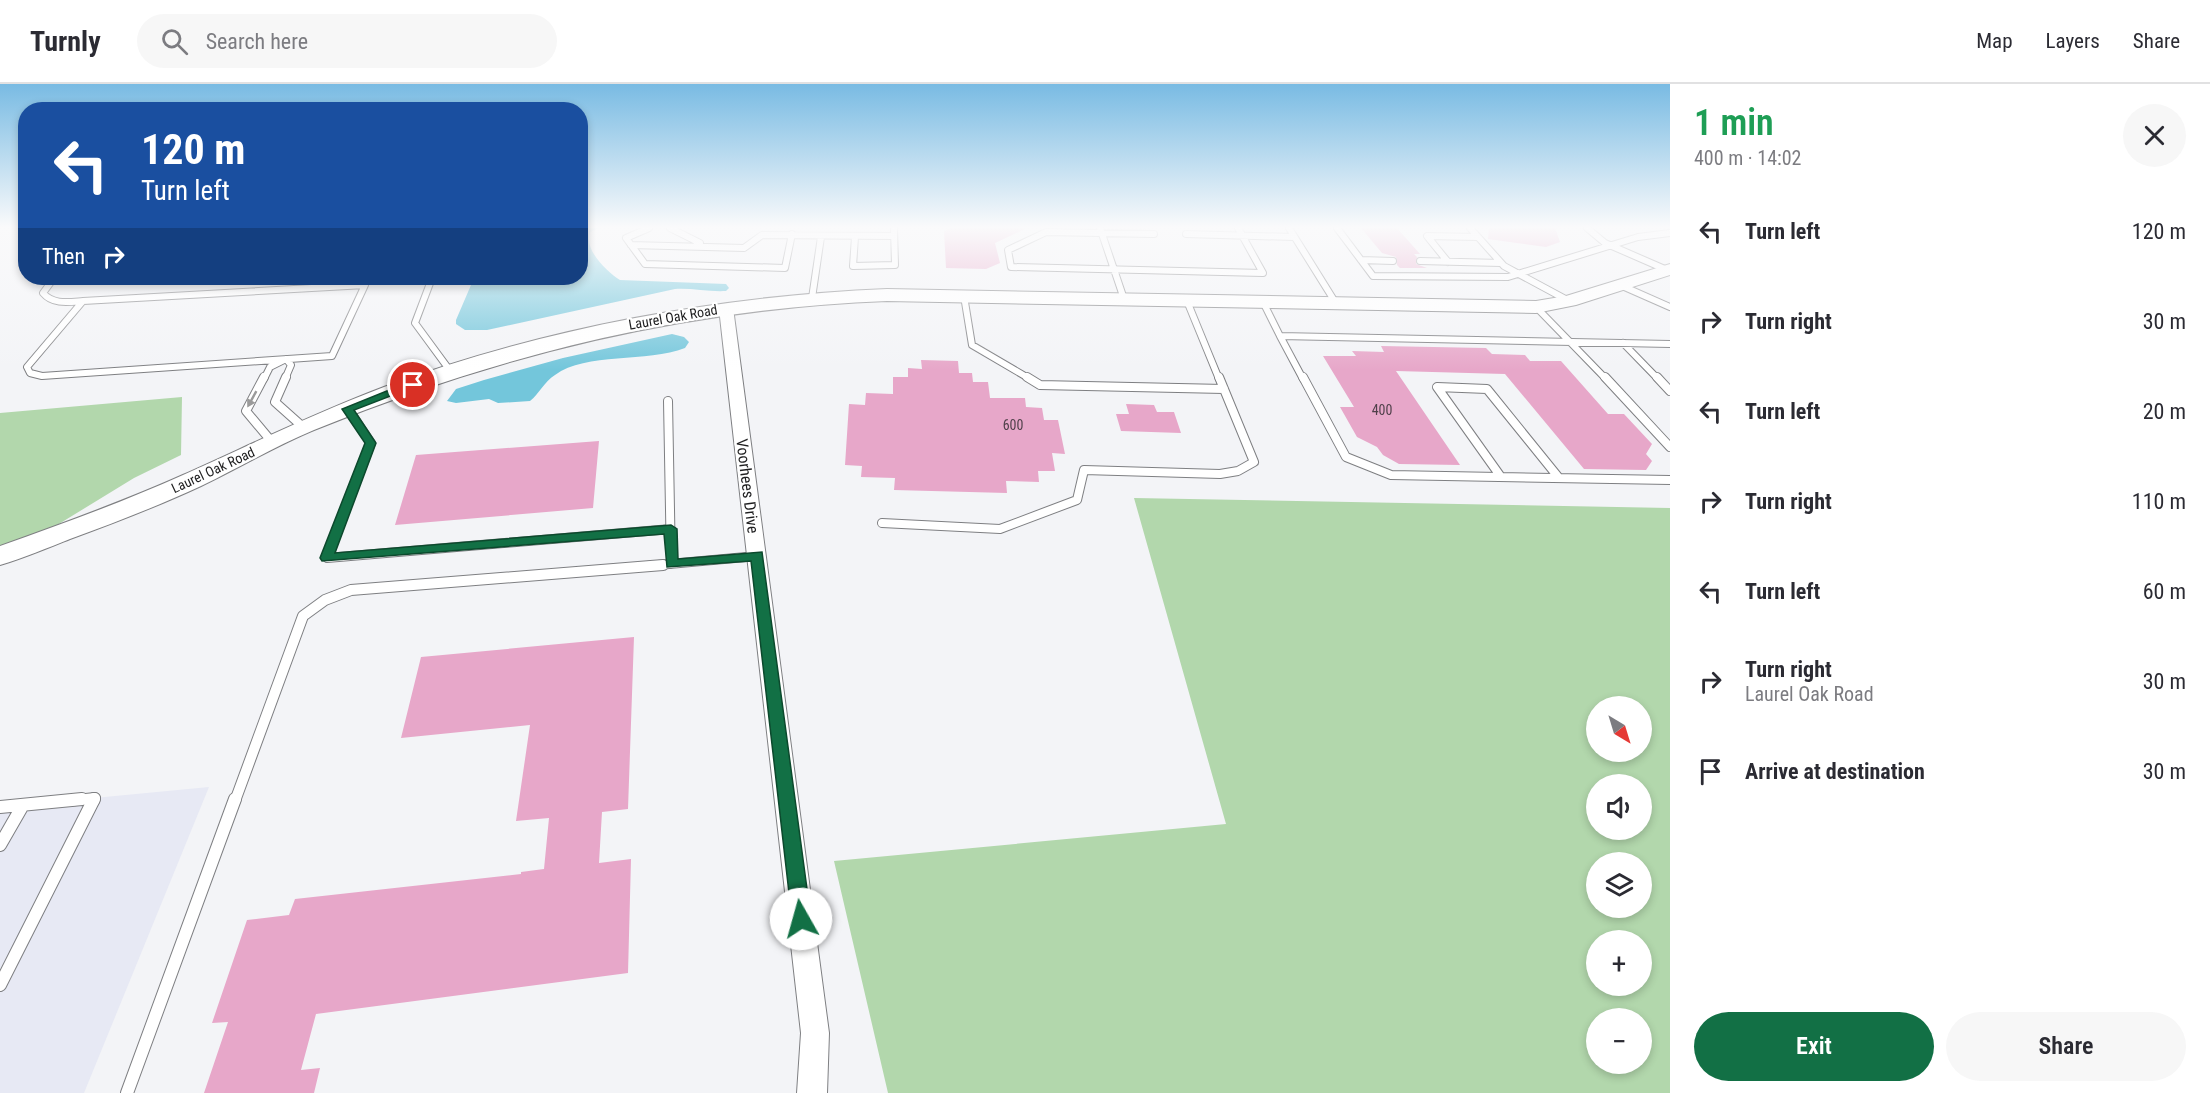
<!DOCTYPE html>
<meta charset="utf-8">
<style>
:root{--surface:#fff;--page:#f7f7f7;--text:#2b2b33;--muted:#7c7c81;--line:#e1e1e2;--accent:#127045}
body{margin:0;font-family:"Roboto Condensed",sans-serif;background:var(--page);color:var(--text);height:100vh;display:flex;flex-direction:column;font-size:22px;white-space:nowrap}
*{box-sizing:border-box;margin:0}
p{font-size:20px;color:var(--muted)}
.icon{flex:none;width:33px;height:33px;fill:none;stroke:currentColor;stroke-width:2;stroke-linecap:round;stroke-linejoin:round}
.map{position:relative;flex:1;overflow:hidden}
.sheet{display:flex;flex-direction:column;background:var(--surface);width:540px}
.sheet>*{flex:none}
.guide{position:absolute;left:18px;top:18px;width:570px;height:183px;border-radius:24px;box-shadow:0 3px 9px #0003;background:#1a4fa0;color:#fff;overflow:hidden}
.needle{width:39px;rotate:142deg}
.controls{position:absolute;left:1586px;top:612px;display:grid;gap:12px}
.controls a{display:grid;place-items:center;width:66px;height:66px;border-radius:50%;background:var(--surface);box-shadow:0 3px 9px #0003;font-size:30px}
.pin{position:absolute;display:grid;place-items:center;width:51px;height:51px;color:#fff;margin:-26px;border:3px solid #fff;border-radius:50%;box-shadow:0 2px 6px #0007}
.me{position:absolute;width:66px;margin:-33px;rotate:353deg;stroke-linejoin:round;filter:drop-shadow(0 0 4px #0008)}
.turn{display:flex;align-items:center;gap:21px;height:126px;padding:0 24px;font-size:27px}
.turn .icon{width:78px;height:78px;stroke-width:2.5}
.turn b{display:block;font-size:42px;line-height:51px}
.then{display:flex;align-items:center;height:57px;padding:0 24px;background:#0003;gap:12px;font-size:22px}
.round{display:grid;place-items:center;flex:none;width:63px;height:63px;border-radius:32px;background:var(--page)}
.summary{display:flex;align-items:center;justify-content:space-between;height:102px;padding:0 24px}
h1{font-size:36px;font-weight:600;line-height:45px;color:#1e9e55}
.action{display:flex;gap:12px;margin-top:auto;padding:12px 24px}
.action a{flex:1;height:69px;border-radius:36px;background:var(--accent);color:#fff;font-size:24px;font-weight:600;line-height:69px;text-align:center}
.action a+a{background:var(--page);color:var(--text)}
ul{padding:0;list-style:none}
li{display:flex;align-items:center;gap:18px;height:90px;padding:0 24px}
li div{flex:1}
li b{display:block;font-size:22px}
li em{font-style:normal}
header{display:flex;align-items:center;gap:36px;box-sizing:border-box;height:84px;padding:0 30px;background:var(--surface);border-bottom:2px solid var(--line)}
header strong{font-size:28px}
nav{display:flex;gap:33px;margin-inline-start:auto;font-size:21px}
.search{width:420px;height:54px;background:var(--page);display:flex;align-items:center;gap:15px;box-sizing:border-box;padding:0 21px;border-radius:33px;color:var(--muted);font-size:22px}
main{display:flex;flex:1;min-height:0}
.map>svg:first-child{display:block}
</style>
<header>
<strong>Turnly</strong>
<div class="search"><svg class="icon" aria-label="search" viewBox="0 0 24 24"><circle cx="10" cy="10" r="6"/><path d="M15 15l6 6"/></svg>Search here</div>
<nav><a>Map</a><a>Layers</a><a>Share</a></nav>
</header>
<main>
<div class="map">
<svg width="1670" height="1009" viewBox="0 0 1670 1009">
<rect width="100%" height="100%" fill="#f3f4f7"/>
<path fill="#e7e9f4" d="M209,703L84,1009H0V723Z"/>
<path fill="#b2d7ac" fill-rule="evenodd" d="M182,313L181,371L134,394L0,476V329Z
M1134,414L1670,424V1009H888L834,777L1226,740ZM1596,622H1641V668H1596ZM1596,700H1641V746H1596ZM1596,778H1641V824H1596ZM1596,856H1641V902H1596ZM1596,934H1641V980H1596Z"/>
<path fill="#73c6db" d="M581,144H599L590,148C583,165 607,188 620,196L726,200L729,204L726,207C709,208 692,204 675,205L487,246H465L456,240V236L474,194H580Z
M672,250L684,253L689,258L685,264C647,279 586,268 555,291C544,298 539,310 530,317L498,319L489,315L456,319L447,317L456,305L484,296L563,274Z"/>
<path fill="#e7a7c9" d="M951,144H1027L995,159L1000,179L986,185L946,184L944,147Z
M1361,144H1397L1420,170H1414L1417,173L1416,180L1427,184H1400L1397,181L1396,173L1382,169Z
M1489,144H1555L1560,158L1546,163L1488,155Z
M1381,262L1486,264L1492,270L1525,271L1530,277H1561L1608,330H1624L1652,360L1646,370L1652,377L1646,386L1584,385L1505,290L1396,287L1460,381L1399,380L1383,371L1377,363L1357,353L1340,323H1354L1323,272H1356L1352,267L1384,268Z
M921,276L958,277L959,289H972L973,298H988L990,314H1025L1026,323L1042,324L1044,336H1058L1065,370L1052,369L1055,387H1038L1039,398L1006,397L1007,409L894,406L895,394L861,393L862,382L845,381L849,320L865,321L866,309L893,310V293H908V284L922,285Z
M1126,320L1154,321L1157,328H1174L1181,349L1121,347L1116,330H1129Z
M599,357L593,424L395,441L416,371Z
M634,553L628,725L602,728L599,779L631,775L628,889L316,930L301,986L320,984L314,1009H204L228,938L212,939L247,836L289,831L295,815L521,790V788L544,785L549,734L516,737L530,641L401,654L421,573Z"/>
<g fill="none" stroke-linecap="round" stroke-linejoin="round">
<g stroke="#7e7f82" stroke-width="8">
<path id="lane-far3" d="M649,144L626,154L645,180L785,184L792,150
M670,144L700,159L699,163
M1100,144L1124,215
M1289,144L1337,221
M1337,144L1373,192L1508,193L1638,153L1670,149
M1470,144L1504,182L1569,217
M1587,144L1605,159L1667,186
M1154,150L1046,148L1008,166L1011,183L1263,189L1238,144
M1186,150L1294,153
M855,153L853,182L895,181L894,144
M631,161L744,164L762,151L894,152
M1361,176L1393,177
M1420,177L1501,179
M1448,178L1427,152L1478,153
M54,194L43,209C53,221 69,218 83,217
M432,194L415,239L451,288
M365,201L332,272L42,292L30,289L27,283L83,217Z
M1620,201L1670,223
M964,212L972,261L1030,295
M812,214L821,153
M1187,217L1219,295
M1264,220L1280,252
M1536,223L1606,295
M1623,259L1658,295
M264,295L270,283L286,275L291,281L285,295
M1303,295L1280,252L1670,260"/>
</g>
<g stroke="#7e7f82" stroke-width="10">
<path id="lane-far2" d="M264,293L246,327L272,358
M286,293L275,318L303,343
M1027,293L1040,301L1224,305
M1303,293L1346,373L1391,391L1670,396
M1605,293L1670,363
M1657,293L1670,307
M668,317L671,480
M348,325L371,359L327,474L671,445
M1501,393L1437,303L1487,305L1559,394
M882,439L1000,445L1077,416L1084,386L1220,390L1238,387L1254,378L1219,293
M647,482L757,472"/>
</g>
<g stroke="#7e7f82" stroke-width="12">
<path id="lane-far1" d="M67,717L95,714
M94,717L95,714
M235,717L303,532L325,516L351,506L663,481"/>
</g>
<g stroke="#7e7f82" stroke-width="14">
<path id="lane" d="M0,723L82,715
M0,761L23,721
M0,901L94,715
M127,1009L235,715"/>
</g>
<g stroke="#7e7f82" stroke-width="2">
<path id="street" d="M726,220L733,224L829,949L827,1009H797L801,949L719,224Z"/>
</g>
<g stroke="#7e7f82" stroke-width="2">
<path id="secondary" d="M1670,180V191L1576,221L1536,229L887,217C684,225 502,270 314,346C275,362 239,384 201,402C158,422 114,439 70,455C47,464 24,474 0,481V462C62,440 123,418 183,391C250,361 315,329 384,303C544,244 717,212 887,205L1536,217L1566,212Z"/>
</g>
<use href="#lane-far3" stroke="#fff" stroke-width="6"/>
<use href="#lane-far2" stroke="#fff" stroke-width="8"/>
<use href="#lane-far1" stroke="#fff" stroke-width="10"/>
<use href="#lane" stroke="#fff" stroke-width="12"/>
<use href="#street" fill="#fff" fill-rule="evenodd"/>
<use href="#secondary" fill="#fff" fill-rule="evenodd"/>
</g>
<defs><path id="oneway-solid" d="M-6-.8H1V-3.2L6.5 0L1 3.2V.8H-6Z" transform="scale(1.5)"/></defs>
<use fill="#9a9a9a" href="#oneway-solid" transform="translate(252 315) rotate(119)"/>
<linearGradient id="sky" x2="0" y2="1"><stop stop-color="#79bbe3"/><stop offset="0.5" stop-color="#fafafb"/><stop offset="1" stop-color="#fafafb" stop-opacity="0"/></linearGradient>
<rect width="1670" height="286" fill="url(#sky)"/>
<path fill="#127045" stroke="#0c492d" stroke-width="1.5" d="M409,298H417L419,301L354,326L376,359L335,469L671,441L677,445L678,475L762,468L811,835L808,841L801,844L795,841L792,835L751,477L667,483L664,450L322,477L320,474L365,359L342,325Z"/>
<g text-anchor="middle" stroke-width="4.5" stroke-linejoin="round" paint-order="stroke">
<g font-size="14" fill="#1e1e1f" stroke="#fff">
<text transform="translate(673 233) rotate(-10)" y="5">Laurel Oak Road</text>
<text transform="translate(213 386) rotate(-25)" y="5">Laurel Oak Road</text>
</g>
<g font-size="14" fill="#50404a">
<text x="1382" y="331">400</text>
<text x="1013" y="346">600</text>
</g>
<g font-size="16" fill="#1e1e1f" stroke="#fff">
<text transform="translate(748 402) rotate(83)" y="6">Voorhees Drive</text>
</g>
</g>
</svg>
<div class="controls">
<a><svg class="needle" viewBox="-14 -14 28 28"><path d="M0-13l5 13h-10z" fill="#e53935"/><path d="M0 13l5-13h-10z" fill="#7c7c81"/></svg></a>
<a><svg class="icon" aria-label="sound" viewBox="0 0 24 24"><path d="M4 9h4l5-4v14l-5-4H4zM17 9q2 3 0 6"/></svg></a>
<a><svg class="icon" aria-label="layers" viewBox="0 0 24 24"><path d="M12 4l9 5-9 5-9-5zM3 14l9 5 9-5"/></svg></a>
<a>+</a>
<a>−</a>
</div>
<div class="pin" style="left:413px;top:301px;background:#d93025"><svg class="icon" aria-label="arrive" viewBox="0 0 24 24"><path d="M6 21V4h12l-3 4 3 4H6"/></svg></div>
<svg class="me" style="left:801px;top:835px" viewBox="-20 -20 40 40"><circle r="19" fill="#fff"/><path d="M0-13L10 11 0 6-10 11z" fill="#127045"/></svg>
<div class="guide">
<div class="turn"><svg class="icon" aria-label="left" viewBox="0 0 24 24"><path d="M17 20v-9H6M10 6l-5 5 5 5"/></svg><div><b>120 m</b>Turn left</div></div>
<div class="then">Then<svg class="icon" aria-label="right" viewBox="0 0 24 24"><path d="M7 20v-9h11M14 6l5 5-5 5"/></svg></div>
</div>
</div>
<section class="sheet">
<div class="summary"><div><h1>1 min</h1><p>400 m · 14:02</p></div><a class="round"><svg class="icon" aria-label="close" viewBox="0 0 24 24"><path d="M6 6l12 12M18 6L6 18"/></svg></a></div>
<ul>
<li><svg class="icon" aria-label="left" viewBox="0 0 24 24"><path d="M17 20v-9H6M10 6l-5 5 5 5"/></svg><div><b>Turn left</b></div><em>120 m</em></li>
<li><svg class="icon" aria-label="right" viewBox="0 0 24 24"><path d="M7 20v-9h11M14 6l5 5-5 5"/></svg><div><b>Turn right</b></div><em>30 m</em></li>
<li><svg class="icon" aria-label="left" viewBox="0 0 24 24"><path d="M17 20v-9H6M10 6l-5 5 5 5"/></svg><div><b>Turn left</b></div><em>20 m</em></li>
<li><svg class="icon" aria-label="right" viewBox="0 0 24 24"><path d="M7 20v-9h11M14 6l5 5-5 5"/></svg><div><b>Turn right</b></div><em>110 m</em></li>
<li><svg class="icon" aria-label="left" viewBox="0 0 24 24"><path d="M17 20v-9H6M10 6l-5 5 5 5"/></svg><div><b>Turn left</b></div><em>60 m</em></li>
<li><svg class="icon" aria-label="right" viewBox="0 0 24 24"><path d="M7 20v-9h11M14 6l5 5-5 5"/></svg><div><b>Turn right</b><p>Laurel Oak Road</p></div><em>30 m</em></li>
<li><svg class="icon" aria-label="arrive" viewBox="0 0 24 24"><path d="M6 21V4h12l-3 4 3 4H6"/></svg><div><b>Arrive at destination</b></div><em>30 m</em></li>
</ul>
<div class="action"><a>Exit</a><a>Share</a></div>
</section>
</main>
